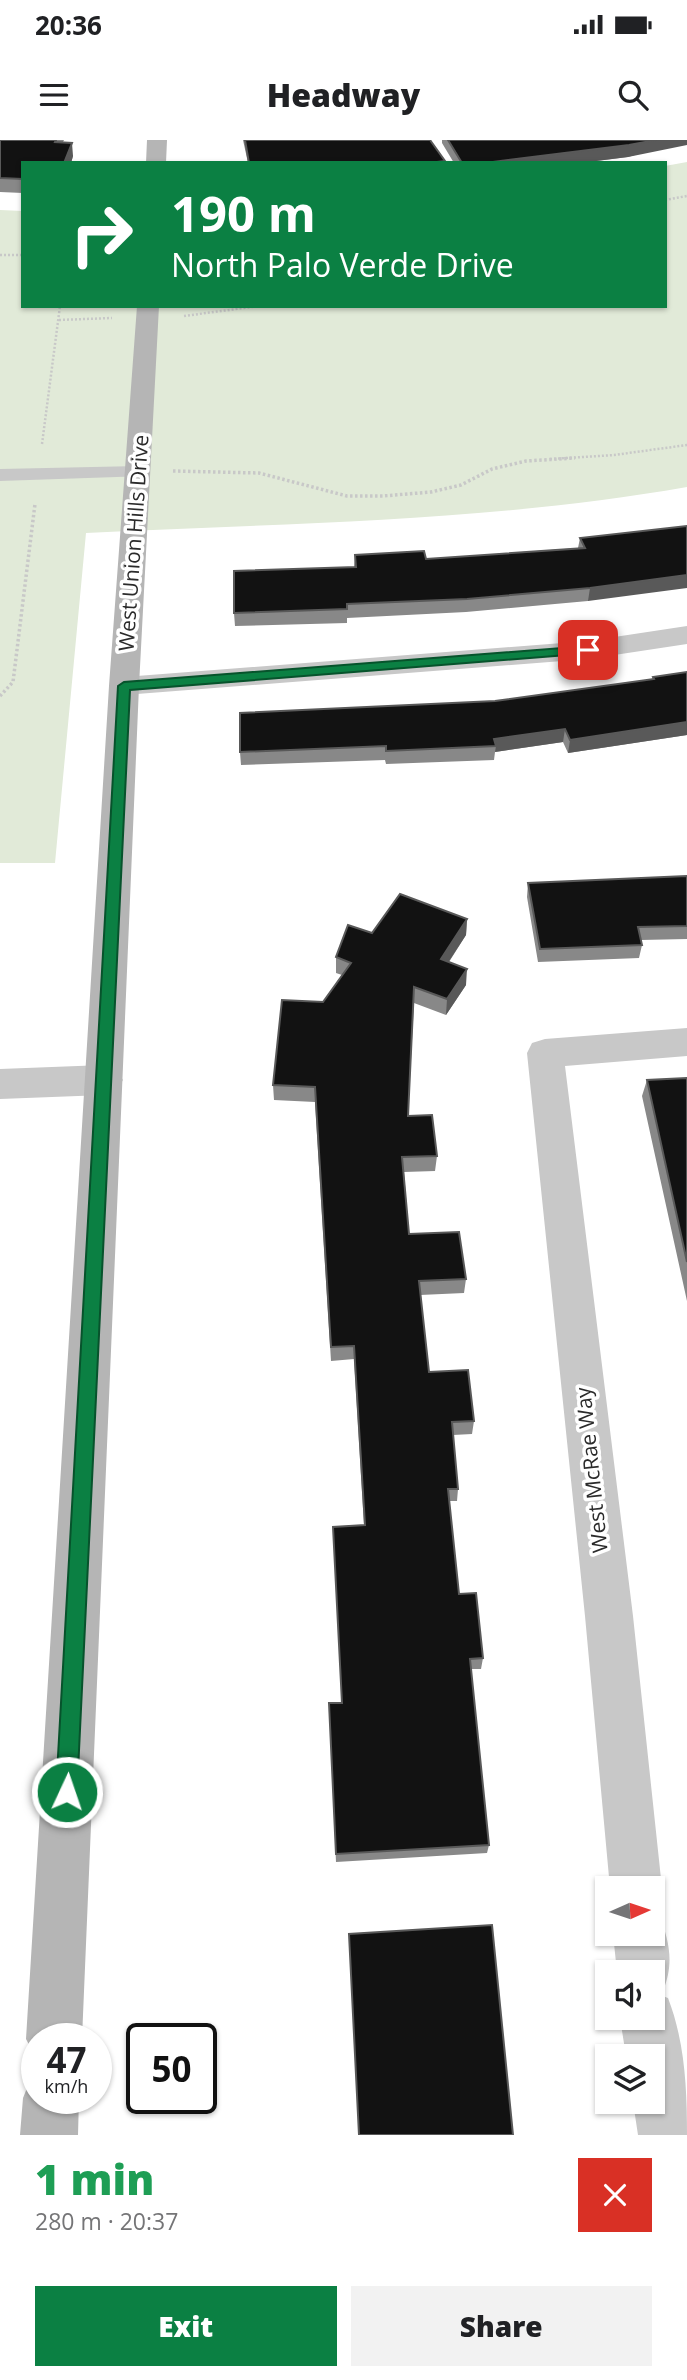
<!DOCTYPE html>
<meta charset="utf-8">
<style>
:root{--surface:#fff;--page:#f2f2f2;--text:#202124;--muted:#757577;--accent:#0b8043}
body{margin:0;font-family:"Open Sans",sans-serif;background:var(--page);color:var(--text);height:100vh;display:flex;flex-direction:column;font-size:26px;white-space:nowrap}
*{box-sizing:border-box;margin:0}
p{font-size:23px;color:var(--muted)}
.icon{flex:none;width:38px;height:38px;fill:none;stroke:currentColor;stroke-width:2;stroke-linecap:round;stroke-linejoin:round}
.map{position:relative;height:1995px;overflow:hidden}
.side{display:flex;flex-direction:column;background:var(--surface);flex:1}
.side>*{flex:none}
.hud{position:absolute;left:21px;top:21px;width:646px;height:147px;border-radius:0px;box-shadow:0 2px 5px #0004;background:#0b8043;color:#fff;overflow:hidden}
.needle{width:46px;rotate:87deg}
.controls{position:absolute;left:595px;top:1736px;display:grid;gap:14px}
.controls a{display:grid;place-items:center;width:70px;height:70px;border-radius:0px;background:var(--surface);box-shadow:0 2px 5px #0004;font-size:35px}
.speed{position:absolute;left:21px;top:1883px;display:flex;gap:14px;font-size:35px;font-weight:700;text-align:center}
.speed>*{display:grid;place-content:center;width:91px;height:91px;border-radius:50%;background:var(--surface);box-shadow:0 2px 5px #0004;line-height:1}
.speed small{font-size:18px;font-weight:400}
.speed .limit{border:4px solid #111;border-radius:10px;background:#fff;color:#111}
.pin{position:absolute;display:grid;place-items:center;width:60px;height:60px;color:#fff;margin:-30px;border-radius:14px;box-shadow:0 4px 10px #0006}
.me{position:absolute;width:77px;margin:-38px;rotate:3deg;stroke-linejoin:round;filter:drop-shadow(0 0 5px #0008)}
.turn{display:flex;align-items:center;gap:24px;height:147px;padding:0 35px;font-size:32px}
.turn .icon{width:91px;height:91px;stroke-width:2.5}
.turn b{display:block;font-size:49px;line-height:60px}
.round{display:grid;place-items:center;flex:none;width:74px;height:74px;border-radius:0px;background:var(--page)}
.head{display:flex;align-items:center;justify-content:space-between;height:119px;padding:0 35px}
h1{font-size:42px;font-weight:800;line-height:52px;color:#1e9e55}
.primary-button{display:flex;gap:14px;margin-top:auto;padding:14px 35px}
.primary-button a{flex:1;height:80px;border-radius:0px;background:var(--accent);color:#fff;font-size:28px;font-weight:800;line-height:80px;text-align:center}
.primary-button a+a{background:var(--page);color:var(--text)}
.status{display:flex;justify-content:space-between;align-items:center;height:49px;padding:0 35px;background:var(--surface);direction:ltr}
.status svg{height:19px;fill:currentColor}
header{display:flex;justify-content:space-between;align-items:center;height:91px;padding:0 35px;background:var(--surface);font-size:32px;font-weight:800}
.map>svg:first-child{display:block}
</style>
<div class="status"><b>20:36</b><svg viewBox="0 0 49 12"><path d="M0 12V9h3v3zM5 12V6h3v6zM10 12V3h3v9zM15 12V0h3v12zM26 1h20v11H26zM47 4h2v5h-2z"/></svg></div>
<header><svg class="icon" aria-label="menu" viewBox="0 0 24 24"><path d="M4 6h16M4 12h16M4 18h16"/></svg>Headway<svg class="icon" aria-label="search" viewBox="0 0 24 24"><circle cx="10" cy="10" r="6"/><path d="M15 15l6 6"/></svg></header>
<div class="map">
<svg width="687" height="1995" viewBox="0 0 687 1995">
<rect width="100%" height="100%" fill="#fff"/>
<path fill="#e1ead8" d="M687,22V347C489,382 286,383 86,393L55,723H0V70L23,71V166H665V26Z"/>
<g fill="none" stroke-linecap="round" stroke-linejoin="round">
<path stroke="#c8c8c8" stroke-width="2.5" stroke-dasharray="2 2" stroke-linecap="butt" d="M665,60L687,56
M0,115H23
M184,176L259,166
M59,180L112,178
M42,304L60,166
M550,319L614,315L687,305"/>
<path stroke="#c8c8c8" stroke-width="3.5" stroke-dasharray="2.5 2.5" stroke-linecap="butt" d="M173,331L259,333L347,356H383L431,352L461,345L492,329L526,321L575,318
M0,556L13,542L35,364"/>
<path fill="#c8c8c8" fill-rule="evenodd" d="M139,326L146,328L148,332L146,336L0,341V329Z"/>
<path fill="#c8c8c8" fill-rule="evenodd" d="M687,486V504L588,519L124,555L113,553L109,546L113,539L124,537L588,501Z
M687,888V916L565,926L633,1476L662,1748L653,1767V1748H610L585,1476L527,913L532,903L545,899Z
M104,925L117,930L123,940L117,950L104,955L0,959V929Z
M653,1772L659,1775C670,1802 674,1824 663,1851L657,1854L668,1858C685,1902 687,1949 687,1995H638L633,1962H653V1916H626L620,1878H653V1832H617L613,1794H653Z"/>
<path fill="#b5b5b5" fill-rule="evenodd" d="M147,0H167L166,23H146Z
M137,166H159L139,546L82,1899H37V1920L26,1899L109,546Z
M37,1936V1958H79L78,1995H20L23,1958L31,1938Z"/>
</g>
<path fill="#888" d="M0,0H64L63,2L73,16L71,23H23V53L0,52Z
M243,0H430L445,23H248Z
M442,0H687L628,17L580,23H454L442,3Z
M687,386L588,461L466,472L347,478V483L235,486L234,473L354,427L355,415L426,419L578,408L580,398Z
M687,532V595L568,613L563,602L495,612L494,620L386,624L385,620L241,625L240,612L495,561L652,540L653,537Z
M687,736V799L641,800L642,805L639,818L538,822L527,757L528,743Z
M467,779L466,795L449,822L466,845L446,875L414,863L408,976L437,1016L435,1031L404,1032L409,1094L466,1139L464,1153L420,1155L429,1232L474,1281L472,1294L453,1295L458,1349L457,1361H449L459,1454L483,1518L481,1529H471L489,1705L487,1713L336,1722L329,1563H342L364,1385L354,1219L331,1221L315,962L274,960L273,945L323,862L342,835L336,833V817L372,793Z
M687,938V1161L642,956L647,940Z"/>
<path fill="#595959" d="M656,0H687V5L628,17L580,23H485Z
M72,3L73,16L71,23H64Z
M687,435V448L588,461L590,448Z
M687,582V595L568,613L570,600Z
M565,589L563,602L495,612L496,606L494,599Z
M467,779L466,795L440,835L441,819Z
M467,829L466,845L446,875L447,859Z"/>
<path fill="#121212" stroke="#595959" stroke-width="2" d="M0,0H56L55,2L72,3L64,23H23V39L0,38Z
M245,0H430L445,21L429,23H249Z
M448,0H656L629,5L485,23H462Z
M687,386V435L590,448L467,459L347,464V469L234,473V431L356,427L355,415L424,411L426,419L585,408L580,398Z
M687,532V582L570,600L565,589L494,599L496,606L386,611V606L240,612V573L495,561L654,539L653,537Z
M687,736V786L638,787L642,805L540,809L528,743Z
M400,754L467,779L441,819L467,829L447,859L414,847L408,976L432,975L437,1016L402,1017L409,1094L459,1092L466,1139L419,1141L429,1232L468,1230L474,1281L452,1282L458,1349H448L459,1454L476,1453L483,1518L470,1519L489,1705L336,1714L329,1563H342L333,1387L365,1385L354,1206L331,1207L315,947L273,945L282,860L323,862L351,823L336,817L348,785L372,793Z
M687,938V1122L647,940Z
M492,1785L513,1995H359L349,1794Z"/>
<path fill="#0b8043" stroke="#07532c" stroke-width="2" d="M588,506L594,510L592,513L130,550L77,1652L74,1659L67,1663L59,1659L56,1652L118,546L124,542Z"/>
<g text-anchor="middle" stroke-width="7" stroke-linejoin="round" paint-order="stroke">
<g font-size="21" fill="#2b2b2b" stroke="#fff">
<text transform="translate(134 403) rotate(-86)" y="7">West Union Hills Drive</text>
<text transform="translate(592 1330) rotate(-96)" y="7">West McRae Way</text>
</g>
</g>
</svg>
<div class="controls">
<a><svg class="needle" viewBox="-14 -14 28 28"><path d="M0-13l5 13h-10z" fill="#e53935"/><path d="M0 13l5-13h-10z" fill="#757577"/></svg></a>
<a><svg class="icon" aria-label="sound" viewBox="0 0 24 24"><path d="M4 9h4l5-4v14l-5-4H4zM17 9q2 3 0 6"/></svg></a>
<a><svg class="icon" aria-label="layers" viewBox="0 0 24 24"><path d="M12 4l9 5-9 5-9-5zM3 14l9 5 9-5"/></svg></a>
</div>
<div class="speed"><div>47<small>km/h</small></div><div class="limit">50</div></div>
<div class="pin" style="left:588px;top:510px;background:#d93025"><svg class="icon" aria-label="arrive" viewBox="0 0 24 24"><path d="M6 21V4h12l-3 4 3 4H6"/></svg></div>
<svg class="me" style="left:67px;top:1652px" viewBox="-20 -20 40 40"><circle r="17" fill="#0b8043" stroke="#fff" stroke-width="3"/><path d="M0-11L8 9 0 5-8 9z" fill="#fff"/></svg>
<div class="hud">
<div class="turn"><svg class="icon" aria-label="right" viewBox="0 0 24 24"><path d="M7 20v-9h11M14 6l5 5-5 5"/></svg><div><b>190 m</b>North Palo Verde Drive</div></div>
</div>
</div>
<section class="side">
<div class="head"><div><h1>1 min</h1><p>280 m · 20:37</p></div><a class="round" style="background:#d93025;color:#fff"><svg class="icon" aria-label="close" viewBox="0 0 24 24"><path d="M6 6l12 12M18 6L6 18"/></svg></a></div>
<div class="primary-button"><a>Exit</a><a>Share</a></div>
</section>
